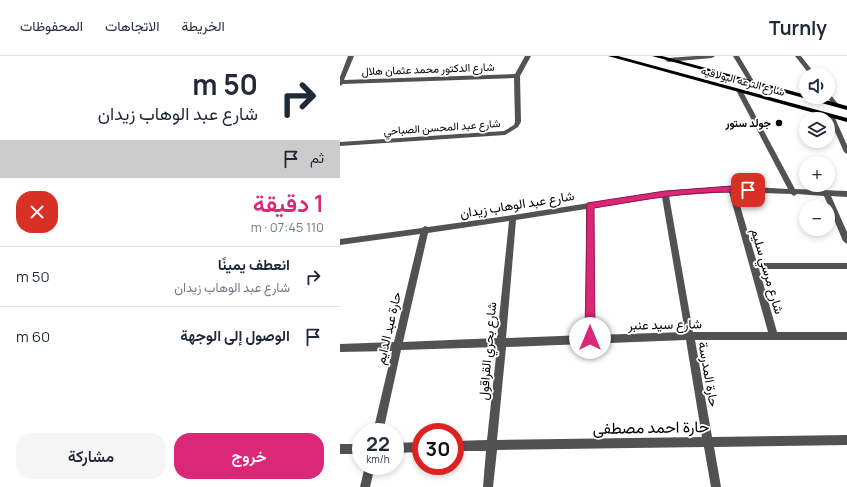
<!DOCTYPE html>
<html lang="ar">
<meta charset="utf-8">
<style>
:root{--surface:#fff;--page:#f6f6f7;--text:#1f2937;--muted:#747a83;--line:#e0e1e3;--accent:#db2777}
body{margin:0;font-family:Manrope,Vazirmatn,sans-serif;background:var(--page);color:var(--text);direction:rtl;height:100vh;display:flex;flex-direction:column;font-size:15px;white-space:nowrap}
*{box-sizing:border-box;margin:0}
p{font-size:13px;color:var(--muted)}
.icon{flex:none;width:22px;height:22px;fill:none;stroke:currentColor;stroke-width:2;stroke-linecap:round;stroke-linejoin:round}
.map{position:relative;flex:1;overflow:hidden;direction:ltr}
.side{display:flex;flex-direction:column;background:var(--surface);width:340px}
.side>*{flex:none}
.hud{background:#fff;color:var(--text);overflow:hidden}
.controls{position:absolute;left:459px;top:12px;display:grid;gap:8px}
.controls a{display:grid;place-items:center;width:36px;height:36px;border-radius:50%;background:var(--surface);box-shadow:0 2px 6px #0003;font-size:20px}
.speed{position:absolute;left:12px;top:367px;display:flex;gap:8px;font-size:20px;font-weight:700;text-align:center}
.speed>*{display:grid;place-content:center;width:52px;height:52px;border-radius:50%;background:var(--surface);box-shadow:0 2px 6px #0003;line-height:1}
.speed small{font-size:10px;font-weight:400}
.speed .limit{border:6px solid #d22;background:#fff;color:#111}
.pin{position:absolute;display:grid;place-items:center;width:34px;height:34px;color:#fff;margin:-17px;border-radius:8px;box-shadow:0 2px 6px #0006}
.me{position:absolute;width:44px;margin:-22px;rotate:0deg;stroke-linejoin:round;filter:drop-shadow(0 0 3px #0008)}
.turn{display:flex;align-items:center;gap:14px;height:84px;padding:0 16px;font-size:18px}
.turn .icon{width:52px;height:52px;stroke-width:2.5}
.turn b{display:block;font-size:28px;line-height:34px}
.then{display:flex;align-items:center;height:38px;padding:0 16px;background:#0003;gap:8px;font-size:15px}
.round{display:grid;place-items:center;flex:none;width:42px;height:42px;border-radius:16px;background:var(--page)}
.headline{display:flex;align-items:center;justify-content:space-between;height:68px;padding:0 16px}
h1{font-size:24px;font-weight:600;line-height:30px;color:var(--accent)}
.button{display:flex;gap:8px;margin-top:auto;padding:8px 16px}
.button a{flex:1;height:46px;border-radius:16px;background:var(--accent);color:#fff;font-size:16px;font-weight:600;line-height:46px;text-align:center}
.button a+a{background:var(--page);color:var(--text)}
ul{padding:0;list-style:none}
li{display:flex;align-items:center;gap:12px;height:60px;padding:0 16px;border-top:1px solid var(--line)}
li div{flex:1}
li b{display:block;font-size:15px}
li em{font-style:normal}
header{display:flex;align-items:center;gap:24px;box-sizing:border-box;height:56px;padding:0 20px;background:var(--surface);border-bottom:1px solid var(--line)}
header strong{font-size:19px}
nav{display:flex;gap:22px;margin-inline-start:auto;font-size:14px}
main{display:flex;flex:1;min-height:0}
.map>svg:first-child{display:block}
</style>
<header>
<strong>Turnly</strong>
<nav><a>الخريطة</a><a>الاتجاهات</a><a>المحفوظات</a></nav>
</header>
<main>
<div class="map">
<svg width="507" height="431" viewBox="0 0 507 431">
<rect width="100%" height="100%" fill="#fff"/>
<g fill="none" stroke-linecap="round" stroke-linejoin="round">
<path fill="#525252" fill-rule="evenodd" d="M8,0H14L4,24L175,18L185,0H191L180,20L181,66L178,71L165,79L0,90V86L164,75L174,69L175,66L174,22L3,28L0,30V21Z
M355,0H375L372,2L328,6L325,4L328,2Z
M393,0H399L415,27L414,28H410Z
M455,0H461L476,19H470Z
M400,34L403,36L455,133L507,135V141L491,140L507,176V188L503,185L484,140L457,138L454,140L451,138L396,136L417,207H507V213H419L437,276H507V284H355L372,381L507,379V389L374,391L381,431H371L364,391L157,394L153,431H143L146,395H115V385L147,384L157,291L61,294L43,376H33L52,295L0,296V288L54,286L80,178L0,189V183L82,172L85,170L88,171L173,159L325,135L392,130L448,133L397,36ZM389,136L428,276H353L329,140ZM322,141L345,276L254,279V152ZM246,153V279L166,282L176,164ZM169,165L157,282L63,286L88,177ZM346,284L362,381L157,384L166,291Z
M488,37L490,38L499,49V51H495L487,41H488Z
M491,58L494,60L507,89V98L504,96L488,60Z
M81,386V396L55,397V387Z
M0,388H21V398H0Z
M25,410H35L30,431H20Z"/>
<path fill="#000" fill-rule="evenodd" d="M268,0H278L507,62V66Z
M312,0H322L466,39V41H475L507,50V54Z"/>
</g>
<path fill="#db2777" stroke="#8e194d" d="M392,130L408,131L411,134L408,137C357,133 304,144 254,152L255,282L254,285L250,287L246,285L245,282L247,147L325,135Z"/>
<circle fill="#000" stroke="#fff" stroke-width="1.5" cx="439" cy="67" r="4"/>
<g text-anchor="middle" stroke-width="3.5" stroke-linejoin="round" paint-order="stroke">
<g font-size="11" fill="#000" stroke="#fff">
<text transform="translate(88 13) rotate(-2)" y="4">شارع الدكتور محمد عثمان هلال</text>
<text transform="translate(403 25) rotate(15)" y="4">شارع الترعه البولاقيه</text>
<text transform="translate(102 71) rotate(-4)" y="4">شارع عبد المحسن الصباحي</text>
</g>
<g font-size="11" font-weight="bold" fill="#000" stroke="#fff" text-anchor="end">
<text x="431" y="71">جولد ستور</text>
</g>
<g font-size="13" fill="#000" stroke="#fff">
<text transform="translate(177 148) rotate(-9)" y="5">شارع عبد الوهاب زيدان</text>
<text transform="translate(428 215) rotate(74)" y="5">شارع مرسي سليم</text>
<text transform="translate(325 268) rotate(-1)" y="5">شارع سيد عنبر</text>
<text transform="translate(48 272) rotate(-77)" y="5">حارة عبد الدايم</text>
<text transform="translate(147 295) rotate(-85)" y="5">شارع بحري القراقول</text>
<text transform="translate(369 318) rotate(80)" y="5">حارة المدرسة</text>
</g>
<g font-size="16" fill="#000" stroke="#fff">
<text transform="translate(311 371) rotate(-1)" y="6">حارة احمد مصطفى</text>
</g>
</g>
</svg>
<div class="controls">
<a><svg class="icon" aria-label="sound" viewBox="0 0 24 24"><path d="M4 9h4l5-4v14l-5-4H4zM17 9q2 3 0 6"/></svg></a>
<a><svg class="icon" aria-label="layers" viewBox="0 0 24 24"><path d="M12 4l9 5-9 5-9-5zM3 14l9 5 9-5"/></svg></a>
<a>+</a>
<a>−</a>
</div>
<div class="speed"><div>22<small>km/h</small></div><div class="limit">30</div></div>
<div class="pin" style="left:408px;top:134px;background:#d93025"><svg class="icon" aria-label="arrive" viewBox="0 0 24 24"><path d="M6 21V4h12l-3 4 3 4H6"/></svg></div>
<svg class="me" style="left:250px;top:282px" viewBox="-20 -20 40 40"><circle r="19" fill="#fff"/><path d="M0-13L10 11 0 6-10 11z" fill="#db2777"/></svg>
</div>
<section class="side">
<div class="hud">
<div class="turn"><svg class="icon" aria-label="right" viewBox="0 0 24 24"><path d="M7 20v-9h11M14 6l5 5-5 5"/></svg><div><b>50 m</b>شارع عبد الوهاب زيدان</div></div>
<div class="then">ثم<svg class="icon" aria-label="arrive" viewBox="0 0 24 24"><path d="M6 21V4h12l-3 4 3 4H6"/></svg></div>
</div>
<div class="headline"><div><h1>1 دقيقة</h1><p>110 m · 07:45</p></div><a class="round" style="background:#d93025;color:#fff"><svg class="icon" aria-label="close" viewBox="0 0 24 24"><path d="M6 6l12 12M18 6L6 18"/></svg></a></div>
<ul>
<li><svg class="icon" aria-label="right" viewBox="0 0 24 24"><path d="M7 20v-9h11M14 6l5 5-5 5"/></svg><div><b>انعطف يمينًا</b><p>شارع عبد الوهاب زيدان</p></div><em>50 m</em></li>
<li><svg class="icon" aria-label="arrive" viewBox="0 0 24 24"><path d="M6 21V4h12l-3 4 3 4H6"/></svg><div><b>الوصول إلى الوجهة</b></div><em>60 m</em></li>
</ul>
<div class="button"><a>خروج</a><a>مشاركة</a></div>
</section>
</main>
